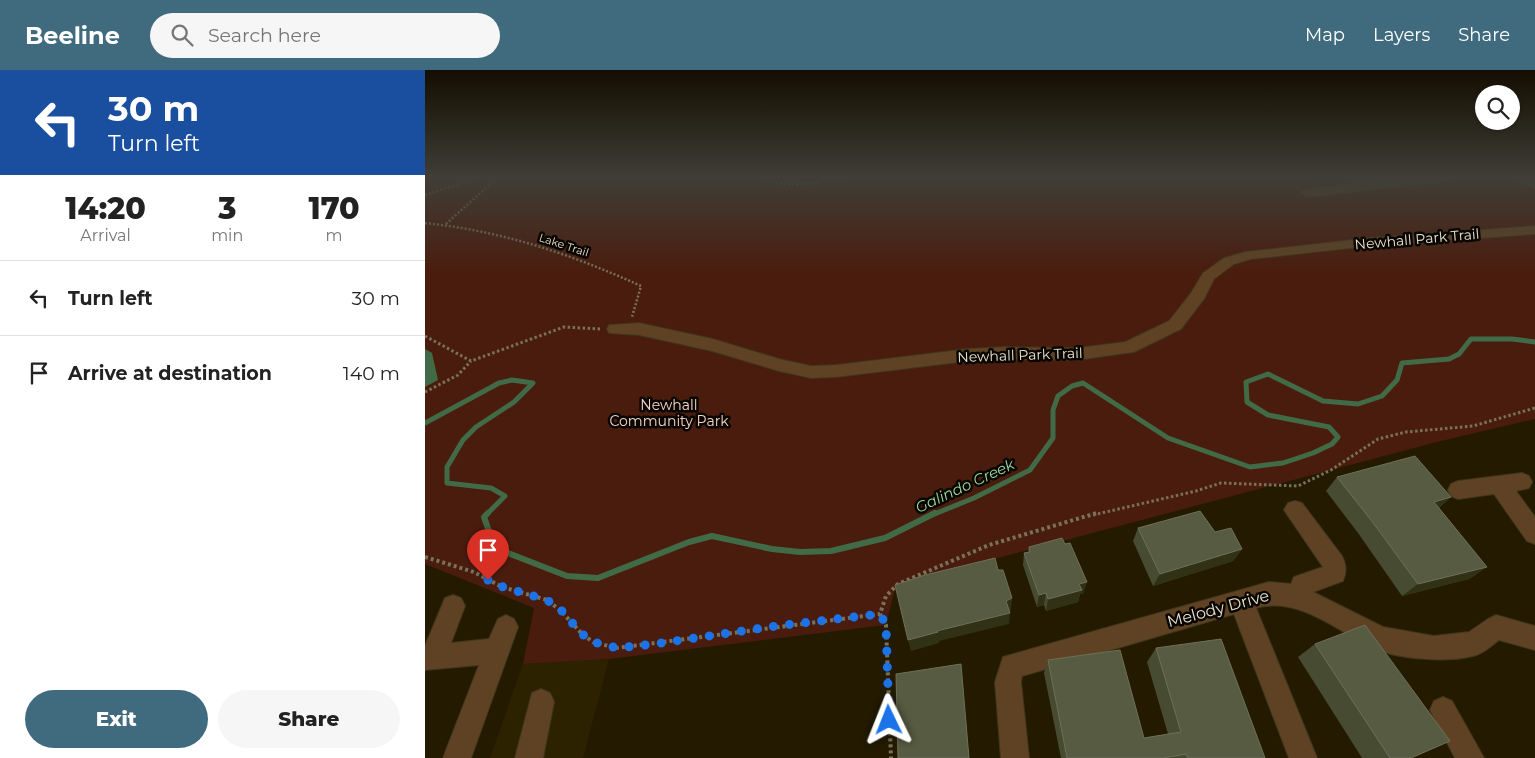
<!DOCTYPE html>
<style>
:root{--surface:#fff;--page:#f6f6f6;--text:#222;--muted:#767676;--line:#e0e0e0;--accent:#406b7e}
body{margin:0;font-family:Montserrat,sans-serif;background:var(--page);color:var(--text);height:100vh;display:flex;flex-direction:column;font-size:19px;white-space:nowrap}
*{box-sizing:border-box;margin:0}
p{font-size:16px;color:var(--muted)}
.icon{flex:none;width:28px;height:28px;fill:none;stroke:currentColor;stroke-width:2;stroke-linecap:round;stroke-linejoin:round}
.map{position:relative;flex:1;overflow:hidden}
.side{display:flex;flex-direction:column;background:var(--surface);width:425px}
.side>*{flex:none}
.hud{background:#1a4fa0;color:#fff;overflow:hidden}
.controls{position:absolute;left:1050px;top:15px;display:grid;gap:10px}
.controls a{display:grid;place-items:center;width:45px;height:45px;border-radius:50%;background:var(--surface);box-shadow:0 1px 4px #0004;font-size:25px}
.pin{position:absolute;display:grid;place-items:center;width:42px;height:42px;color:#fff;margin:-51px -21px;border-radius:50% 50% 50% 0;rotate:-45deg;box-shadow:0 0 5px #0007}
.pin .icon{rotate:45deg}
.me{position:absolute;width:55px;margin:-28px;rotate:358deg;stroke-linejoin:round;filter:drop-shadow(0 0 4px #0008)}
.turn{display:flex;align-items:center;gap:18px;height:105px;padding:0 25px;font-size:22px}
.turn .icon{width:65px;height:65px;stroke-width:2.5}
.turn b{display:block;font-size:35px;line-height:42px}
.eta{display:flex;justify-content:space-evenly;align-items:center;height:85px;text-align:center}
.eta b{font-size:30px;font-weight:800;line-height:35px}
.cta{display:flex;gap:10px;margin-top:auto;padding:10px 25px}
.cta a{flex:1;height:58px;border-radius:30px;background:var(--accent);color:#fff;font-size:20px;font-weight:800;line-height:58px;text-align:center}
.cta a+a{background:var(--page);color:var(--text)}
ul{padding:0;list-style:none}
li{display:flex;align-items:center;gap:15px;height:75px;padding:0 25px;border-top:1px solid var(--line)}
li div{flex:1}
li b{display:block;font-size:19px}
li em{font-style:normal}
header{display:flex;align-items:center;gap:30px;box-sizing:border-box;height:70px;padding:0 25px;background:var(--accent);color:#fff}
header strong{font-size:24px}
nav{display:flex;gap:28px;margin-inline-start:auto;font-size:18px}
.search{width:350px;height:45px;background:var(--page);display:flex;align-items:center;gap:12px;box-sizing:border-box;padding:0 18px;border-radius:28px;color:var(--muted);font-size:19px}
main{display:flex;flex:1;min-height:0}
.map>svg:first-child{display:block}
</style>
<header>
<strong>Beeline</strong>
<div class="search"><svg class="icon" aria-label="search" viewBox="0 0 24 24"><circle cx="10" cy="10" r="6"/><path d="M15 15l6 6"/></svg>Search here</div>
<nav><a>Map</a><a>Layers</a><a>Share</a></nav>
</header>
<main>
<section class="side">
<div class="hud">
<div class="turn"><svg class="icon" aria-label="left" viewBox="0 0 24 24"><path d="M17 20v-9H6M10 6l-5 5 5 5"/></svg><div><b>30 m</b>Turn left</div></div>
</div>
<div class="eta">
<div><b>14:20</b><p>Arrival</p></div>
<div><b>3</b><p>min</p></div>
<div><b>170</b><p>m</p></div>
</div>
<ul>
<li><svg class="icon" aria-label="left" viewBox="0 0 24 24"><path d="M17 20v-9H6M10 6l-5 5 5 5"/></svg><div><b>Turn left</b></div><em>30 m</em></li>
<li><svg class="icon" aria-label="arrive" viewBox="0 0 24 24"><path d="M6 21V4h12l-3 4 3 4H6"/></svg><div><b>Arrive at destination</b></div><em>140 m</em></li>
</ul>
<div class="cta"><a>Exit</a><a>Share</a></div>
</section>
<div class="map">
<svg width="1110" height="688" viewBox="0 0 1110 688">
<rect width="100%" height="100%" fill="#231a00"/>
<path fill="#2d2200" d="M184,589L158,688H65L98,594Z"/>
<path fill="#4a1c0d" d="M0,107H1110V349L1012,372L471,515L461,555L184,589L98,594L109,538L0,494Z"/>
<path fill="#416b46" d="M0,279L7,283L13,310L0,317Z"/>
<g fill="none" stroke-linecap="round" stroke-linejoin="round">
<path stroke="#416b46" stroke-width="5" d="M0,353L74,313L87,310L108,313L89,332L51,357L38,370L22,397V413L66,418L80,426L61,445
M507,445L549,428L605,400L628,368V340L633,326L647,316L658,313L743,368L825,397L858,393L888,383L907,374L913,367L904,357L843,345L822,332L821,312L843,304L898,331L933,334L957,326L972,310L977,293L1024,289L1034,284L1046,269H1087L1110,272"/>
<path stroke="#416b46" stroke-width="6" d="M63,443L59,447L66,467L83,483L142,506L173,508L264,472L287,466L347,479L375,482L406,481L460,468L510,443"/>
<g stroke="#3e361d" stroke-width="2">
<path id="minor" d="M991,107H1028L1022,111L882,127L875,123L882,119Z
M1091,107H1105L1110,109V119L1092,110Z
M1110,156V164L944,176L826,189L809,194L789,209L779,229L756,259L709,282L652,290L580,289L543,291L411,307L386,308L354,301L287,281L214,265L184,263L182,259L184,255L214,253L288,269L354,289L386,296L411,295L543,279L580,277L652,278L700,272L744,251L766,223L778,203L799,188L820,182L944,168Z
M1097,403L1104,406L1107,412L1104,418L1091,421L1110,447V474L1102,471L1069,424L1033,429L1026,426L1023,420L1026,414L1033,411Z
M870,431L877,433L917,486C921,495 922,501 918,511L888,522L958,557L1009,566L1044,562L1063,549L1071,545L1110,556V580L1074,570C1066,576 1058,584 1048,586C1022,593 970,589 946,577C910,559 872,526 831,538L892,688H864L809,544L597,606L596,612L604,688H576L570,612L578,587L844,512L866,514L869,507L898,497L859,440L863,433Z
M28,525L36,528L40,536L26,573L64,569L73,549L81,545L89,549L93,557L46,688H18L54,595L0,600V576L20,528Z
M116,619L125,623L129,632L118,688H90L107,623Z
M1018,627L1027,631L1059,688H1030L1005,640L1009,631Z"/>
</g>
<path stroke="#78715b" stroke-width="2.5" stroke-dasharray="2 2" stroke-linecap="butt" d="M336,107C361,121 395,112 422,107
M0,125L57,107
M0,153C77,161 146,184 216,216L207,247
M21,154L73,107"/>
<path stroke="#78715b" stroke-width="3" stroke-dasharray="2.5 2.5" stroke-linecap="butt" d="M0,266L46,291L139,257L175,259
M0,322L33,305L46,291
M668,445L771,421L796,413L873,416L906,400L953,369L981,362L1048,356L1110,338"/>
<path stroke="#78715b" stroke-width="4" stroke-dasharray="3 3" stroke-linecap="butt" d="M0,487L49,502L77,517L122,530L136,541L157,564L168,572L191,578L455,544L461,526L473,514L564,475L672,443
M455,544L461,555L466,688"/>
<use href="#minor" fill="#5f4223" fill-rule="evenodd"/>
</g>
<path fill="#464b31" d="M912,407L1026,427L1014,438L1062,497L1044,509L977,526L933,463L901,421Z
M713,458L790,462L817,479L808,491L728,516L708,471Z
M604,477L658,524H655L653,532L621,541L619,535L612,537L598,495L599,483L603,482Z
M890,574L986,688H937L873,587Z
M731,578L840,688H636L619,603L623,590L719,668L743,664L722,592Z"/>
<path fill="#313116" d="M1026,427L1011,441L1009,432Z
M817,479L808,491L728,516L735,504Z
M1062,497L1044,509L977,526L993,514Z
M662,512L658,524H655L653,532L621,541L623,529L654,514Z
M621,523L619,535L612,537L614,525Z
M587,528L586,540L580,542L581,531Z
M585,543L584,554L514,571V573L486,581L483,570L512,561Z"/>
<path fill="#575b42" stroke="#6e7059" d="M990,386L1026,427L1009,432L1062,497L993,514L946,450L912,407Z
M775,441L790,462L806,458L817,479L735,504L713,458Z
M637,468L640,474L645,473L662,512L654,514L657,520L623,529L621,523L614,525L599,483L605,482L604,477Z
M570,488L573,500H578L587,528L581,531L585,543L512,561L513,562L483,570L470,515L500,505Z
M940,555L1025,671L986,688H965L890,574Z
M796,569L840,688H763L761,684L738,688H642L623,590L695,580L719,668L756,662L731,578Z
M536,594L544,688H473L471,604Z"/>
<linearGradient id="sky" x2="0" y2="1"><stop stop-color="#130e00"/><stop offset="0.53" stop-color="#3f3e37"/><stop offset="1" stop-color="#3f3e37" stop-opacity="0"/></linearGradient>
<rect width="1110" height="203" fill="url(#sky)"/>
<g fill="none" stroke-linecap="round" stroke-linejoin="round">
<path stroke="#1a73e8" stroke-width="9" stroke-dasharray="0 16.2" d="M63,510L78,517L122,530L136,540L157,564L168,572L192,578L230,574L351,556L455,544L461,555L464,650"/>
</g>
<g text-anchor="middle" stroke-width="5" stroke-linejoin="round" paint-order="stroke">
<g font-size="11" fill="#e6e1d1" stroke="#090600">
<text transform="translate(139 175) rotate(18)" y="4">Lake Trail</text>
</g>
<g font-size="14" fill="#e6e1d1" stroke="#090600">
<text transform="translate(992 169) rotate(-5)" y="5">Newhall Park Trail</text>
<text transform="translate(595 285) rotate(-2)" y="5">Newhall Park Trail</text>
</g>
<g font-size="14" fill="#f7d4c8" stroke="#090600">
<text x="244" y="340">Newhall<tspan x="244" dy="16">Community Park</tspan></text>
</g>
<g font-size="15" font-style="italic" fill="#9adca1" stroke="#090600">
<text transform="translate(540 416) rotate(-25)" y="5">Galindo Creek</text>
</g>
<g font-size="16" fill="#e6e1d1" stroke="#090600">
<text transform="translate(793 538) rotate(-15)" y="6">Melody Drive</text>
</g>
</g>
</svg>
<div class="controls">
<a><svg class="icon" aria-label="search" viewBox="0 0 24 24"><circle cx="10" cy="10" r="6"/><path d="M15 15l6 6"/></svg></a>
</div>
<div class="pin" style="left:63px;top:510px;background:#d93025"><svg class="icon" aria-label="arrive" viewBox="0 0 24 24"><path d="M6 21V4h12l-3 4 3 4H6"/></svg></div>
<svg class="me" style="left:464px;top:650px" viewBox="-20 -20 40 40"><path d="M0-17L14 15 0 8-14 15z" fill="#1a73e8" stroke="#fff" stroke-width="4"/></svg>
</div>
</main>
